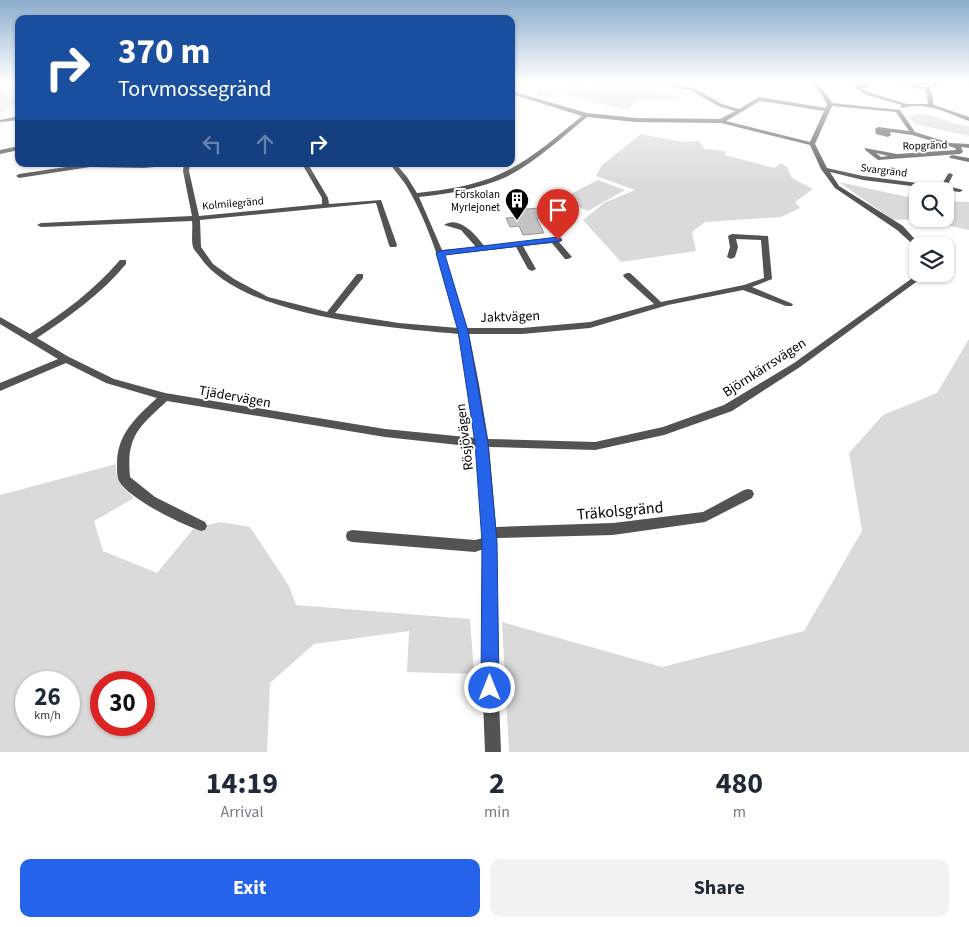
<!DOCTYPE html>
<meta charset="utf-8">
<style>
:root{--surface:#fff;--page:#f2f2f3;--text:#1f2937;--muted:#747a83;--accent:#2563eb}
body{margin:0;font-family:"Source Sans 3",sans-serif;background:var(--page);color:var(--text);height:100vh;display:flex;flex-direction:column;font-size:19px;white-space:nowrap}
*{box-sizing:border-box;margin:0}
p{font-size:16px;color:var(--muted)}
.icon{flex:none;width:28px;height:28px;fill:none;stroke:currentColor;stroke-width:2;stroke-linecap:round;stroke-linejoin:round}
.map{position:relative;height:752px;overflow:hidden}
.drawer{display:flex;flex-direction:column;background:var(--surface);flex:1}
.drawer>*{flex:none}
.banner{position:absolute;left:15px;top:15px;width:500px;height:152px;border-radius:10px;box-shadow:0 1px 4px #0004;background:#1a4fa0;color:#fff;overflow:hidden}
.tools{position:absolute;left:909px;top:182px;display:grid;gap:10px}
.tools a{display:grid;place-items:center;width:45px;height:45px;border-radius:10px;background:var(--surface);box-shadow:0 1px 4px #0004;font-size:25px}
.speed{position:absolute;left:15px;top:671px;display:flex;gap:10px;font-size:25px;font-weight:700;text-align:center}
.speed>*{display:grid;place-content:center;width:65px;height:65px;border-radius:50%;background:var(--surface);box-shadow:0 1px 4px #0004;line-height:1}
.speed small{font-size:12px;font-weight:400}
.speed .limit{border:8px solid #d22;background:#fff;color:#111}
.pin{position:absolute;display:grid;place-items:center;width:42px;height:42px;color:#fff;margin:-51px -21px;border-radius:50% 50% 50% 0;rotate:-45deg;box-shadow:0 0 5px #0007}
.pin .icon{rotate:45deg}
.me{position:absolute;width:55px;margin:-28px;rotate:0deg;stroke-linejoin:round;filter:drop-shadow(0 0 4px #0008)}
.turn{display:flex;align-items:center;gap:18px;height:105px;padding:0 20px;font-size:22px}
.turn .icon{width:65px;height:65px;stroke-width:2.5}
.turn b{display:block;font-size:35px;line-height:42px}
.lanes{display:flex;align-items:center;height:48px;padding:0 20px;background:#0003;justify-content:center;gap:25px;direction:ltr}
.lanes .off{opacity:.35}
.eta{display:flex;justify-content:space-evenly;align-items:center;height:85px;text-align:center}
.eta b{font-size:30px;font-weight:700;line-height:35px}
.button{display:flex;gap:10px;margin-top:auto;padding:10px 20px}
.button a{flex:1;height:58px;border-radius:10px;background:var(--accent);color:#fff;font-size:20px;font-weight:700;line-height:58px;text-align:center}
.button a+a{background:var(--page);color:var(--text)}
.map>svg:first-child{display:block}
</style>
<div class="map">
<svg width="969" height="752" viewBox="0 0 969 752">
<rect width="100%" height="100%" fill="#fff"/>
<path fill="#dadada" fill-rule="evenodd" d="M627,83L650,86L653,90L679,96V100H636L629,110L580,99L559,92L548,98L537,95L538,89C549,86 557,90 569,90V85L578,86L579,89H593L594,85L626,87Z
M19,89V102L0,113V91Z
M918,114C937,114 951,125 969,126V136L915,124L909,117Z
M641,134L683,142L699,141L705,149L725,151V155L774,168L781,163L787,167L792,178L813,189L795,202L800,208L781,217L705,222L692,232L696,251L621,262L583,220L604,203L635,190L596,176L602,165Z
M598,180L625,190L588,211L561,199Z
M839,182L917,199L918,219H945V201L969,202V230L920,219L893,220Z
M969,339V752H509L502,622L662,667L804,631L862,531L849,453L883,415L937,393Z
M116,464C115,480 122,487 134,498L94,521L103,551L157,573L194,528L220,522L250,527L289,586L296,605L470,619L474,674L407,672L409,631L314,644L270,683L267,752H0V495ZM26,682H69V725H26ZM101,682H144V725H101Z"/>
<path fill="#c3c3c3" stroke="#979797" d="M538,208L543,218L537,219L544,233L523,235L519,226L510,227L506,218L520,217L516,210Z"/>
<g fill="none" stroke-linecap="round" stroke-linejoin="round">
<path fill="#535353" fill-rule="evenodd" d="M575,81H579V83L575,84Z
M655,81L694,88L722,104L739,109L759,97L826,108L827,104L820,92L807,81C819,81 826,93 832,103L900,110L915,132L950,143L969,144V148L961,147L963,152L960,154L878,160L865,150V148L897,154L956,150L955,148L912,135L890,132L891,135L888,137L876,134L875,129L878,127L909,131L896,112L832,106L815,144L827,168L863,176L941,186L948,174L950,173L953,175L947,186L963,190L960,192L863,180L830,172L839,186L903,226L921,246H918V249L897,230L835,188L821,169L810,145L721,123L636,122L587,117C561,138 536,162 506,177C479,189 448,194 419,197L442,250L476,247L461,230L444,225C459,215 476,235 484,246L561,238L562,240L559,242L572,257L568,259H565L552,243L523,246L536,269L532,271L528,269L516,247L444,255L467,328H522L590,322L654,304L624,277L623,275L627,273H630L661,302L744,285L764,278L761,240L736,239L738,247L735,257L731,259L727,257L730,247L728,236L732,234L768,236L772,279L752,287L793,304L792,306H786L743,290L668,305L590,328L522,334H469L479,384L488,439L595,442L663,427L724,405L794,363L918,274H927L800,367L732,411L664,435L595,450L489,447L496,527L613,523L703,512L744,490L748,489L752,490L754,494L752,498L705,522L613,535L496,538L499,700L501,752H485L483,700L484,549L475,552L352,542L347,540L346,536L347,532L352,530L475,540L483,538L482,533L483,530L477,447L385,437L167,401C139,427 126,436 130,477L155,497L205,522L207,526L205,530L201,531C181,524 129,499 119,481C117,477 117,470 117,466C116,435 136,417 157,398L106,383L66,363L0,391V383L58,359L0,324V317L30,334C64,313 94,290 120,260H126V264C101,294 70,316 37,338L69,357L114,379L165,393L385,429L476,438L469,384L459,334C391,328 241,317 200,257C198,254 194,250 193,247C191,240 193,228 192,221L41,227L37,225L41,223L192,216L183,171L184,164L144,168L90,167L19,178L16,176L19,174L86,164H190L189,171L199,216L322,204V198L302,164H308L328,198L329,204L381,200L397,245L396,247H390L389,245L376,203L200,220L201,247L213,264L234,279L268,297L327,312L357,274H363V278L335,313L399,323L458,328C446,281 431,227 406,185C401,178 395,171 390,164H396L407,177L417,193C445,190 474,186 500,174C531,160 556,137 582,116L511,94V91L587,113L636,118L720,119L735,111L718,106L690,90L655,83ZM760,101L824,111L810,142L726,121ZM876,153L888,156L881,157Z
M862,81L872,87L862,88L868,92L907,104H928L926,90L899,85V83L927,82L943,83L941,85H930L934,105L969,117V121C953,115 937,107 920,106C913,105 907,108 900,108L902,105L864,94L849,83ZM914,85H925V87Z
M19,116V120L0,122V120Z
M19,146V150L0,154V150Z
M952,155L969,158V162L950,158L949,157Z"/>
</g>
<linearGradient id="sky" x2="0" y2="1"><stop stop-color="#8baccc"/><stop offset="0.44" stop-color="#fff"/><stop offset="1" stop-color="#fff" stop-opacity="0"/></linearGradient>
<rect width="969" height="186" fill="url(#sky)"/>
<path fill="#2563eb" stroke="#184099" d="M558,237L562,240L561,241L445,255L468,331L488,443L497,542L499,688L496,694L490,696L484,694L481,688L482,542L475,443L458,331L436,253L440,251Z"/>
<defs>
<g id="building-pin" transform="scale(1.25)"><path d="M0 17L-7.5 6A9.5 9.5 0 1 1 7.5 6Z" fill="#000" stroke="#fff"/><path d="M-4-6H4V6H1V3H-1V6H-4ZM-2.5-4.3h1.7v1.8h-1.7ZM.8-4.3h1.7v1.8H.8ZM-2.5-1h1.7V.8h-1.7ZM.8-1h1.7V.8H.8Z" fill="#fff"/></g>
</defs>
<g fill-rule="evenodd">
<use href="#building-pin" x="517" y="200"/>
</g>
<g text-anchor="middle" stroke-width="4" stroke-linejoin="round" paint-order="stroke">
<g font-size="11" fill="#000" stroke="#fff">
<text transform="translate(925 145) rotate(-2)" y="4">Ropgränd</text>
<text transform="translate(884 170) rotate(7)" y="4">Svargränd</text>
<text transform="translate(233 203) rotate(-5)" y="4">Kolmilegränd</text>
</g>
<g font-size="11" fill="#000" stroke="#fff" text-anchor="end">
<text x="500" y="198">Förskolan<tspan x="500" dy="13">Myrlejonet</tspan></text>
</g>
<g font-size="14" fill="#000" stroke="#fff">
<text transform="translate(510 316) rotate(-2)" y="5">Jaktvägen</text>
<text transform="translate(764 367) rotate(-33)" y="5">Björnkärrsvägen</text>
<text transform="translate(235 396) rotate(10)" y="5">Tjädervägen</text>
<text transform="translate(464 437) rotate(-97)" y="5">Rösjövägen</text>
</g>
<g font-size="16" fill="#000" stroke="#fff">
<text transform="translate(620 510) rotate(-5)" y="6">Träkolsgränd</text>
</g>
</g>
</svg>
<div class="tools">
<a><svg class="icon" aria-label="search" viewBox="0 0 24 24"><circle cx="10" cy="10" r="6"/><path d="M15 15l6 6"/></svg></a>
<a><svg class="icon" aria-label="layers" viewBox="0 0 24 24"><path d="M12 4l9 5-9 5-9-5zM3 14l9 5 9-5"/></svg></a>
</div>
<div class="speed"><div>26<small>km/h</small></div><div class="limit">30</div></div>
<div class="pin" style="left:558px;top:240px;background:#d93025"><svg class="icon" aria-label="arrive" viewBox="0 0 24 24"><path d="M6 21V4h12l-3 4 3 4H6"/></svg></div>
<svg class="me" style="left:490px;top:688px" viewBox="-20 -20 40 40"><circle r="17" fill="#2563eb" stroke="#fff" stroke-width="3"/><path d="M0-11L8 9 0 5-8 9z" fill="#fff"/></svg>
<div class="banner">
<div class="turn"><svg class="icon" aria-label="right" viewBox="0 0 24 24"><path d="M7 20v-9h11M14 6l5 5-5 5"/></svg><div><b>370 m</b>Torvmossegränd</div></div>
<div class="lanes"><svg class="icon off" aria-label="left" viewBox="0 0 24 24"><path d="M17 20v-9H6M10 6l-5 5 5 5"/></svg><svg class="icon off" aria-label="ahead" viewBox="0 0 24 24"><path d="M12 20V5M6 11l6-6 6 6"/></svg><svg class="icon" aria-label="right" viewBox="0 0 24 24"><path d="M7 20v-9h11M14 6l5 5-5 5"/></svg></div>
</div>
</div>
<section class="drawer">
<div class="eta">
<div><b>14:19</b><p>Arrival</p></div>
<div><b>2</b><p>min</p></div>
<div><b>480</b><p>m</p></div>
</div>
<div class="button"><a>Exit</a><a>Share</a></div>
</section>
